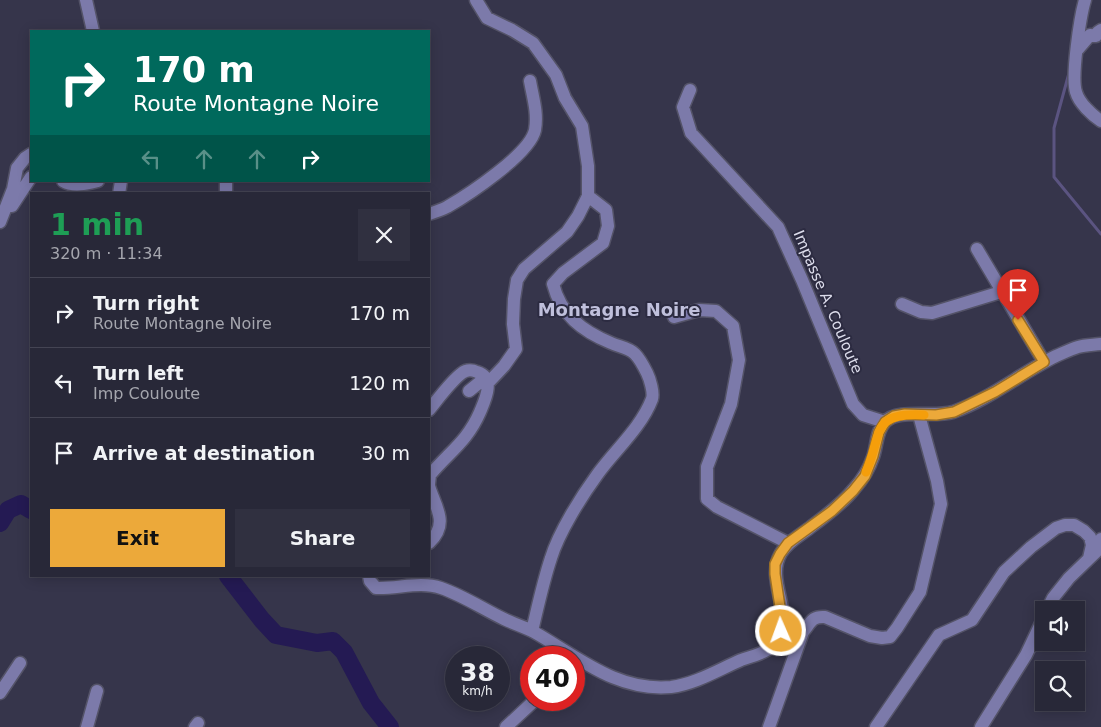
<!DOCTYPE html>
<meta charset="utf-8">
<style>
:root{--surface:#282838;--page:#303040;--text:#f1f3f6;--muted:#a5a6ae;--line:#444453;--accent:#eca93a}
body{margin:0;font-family:"DejaVu Sans",sans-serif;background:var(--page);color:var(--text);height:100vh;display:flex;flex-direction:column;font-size:19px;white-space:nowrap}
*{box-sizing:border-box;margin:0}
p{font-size:16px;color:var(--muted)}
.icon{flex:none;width:28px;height:28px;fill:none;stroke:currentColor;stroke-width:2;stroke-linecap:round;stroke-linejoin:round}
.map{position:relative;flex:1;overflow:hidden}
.sheet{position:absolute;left:30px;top:192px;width:400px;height:385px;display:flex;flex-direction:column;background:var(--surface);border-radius:0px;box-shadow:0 2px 12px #0003,0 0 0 1px var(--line)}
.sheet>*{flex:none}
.top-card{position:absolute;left:30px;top:30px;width:400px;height:152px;border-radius:0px;box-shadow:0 2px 12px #0003,0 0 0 1px var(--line);background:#00695c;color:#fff;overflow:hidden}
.tools{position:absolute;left:1035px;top:601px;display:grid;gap:10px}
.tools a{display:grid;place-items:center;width:50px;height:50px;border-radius:0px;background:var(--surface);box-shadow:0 2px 12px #0003,0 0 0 1px var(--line);font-size:25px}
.speed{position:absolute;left:445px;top:646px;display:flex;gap:10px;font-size:25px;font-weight:700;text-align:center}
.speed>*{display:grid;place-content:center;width:65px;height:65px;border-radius:50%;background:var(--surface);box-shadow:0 2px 12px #0003,0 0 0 1px var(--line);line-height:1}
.speed small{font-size:12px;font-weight:400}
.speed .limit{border:8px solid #d22;background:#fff;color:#111}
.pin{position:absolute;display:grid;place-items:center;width:42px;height:42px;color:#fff;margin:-51px -21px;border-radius:50% 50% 50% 0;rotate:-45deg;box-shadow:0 0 5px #0007}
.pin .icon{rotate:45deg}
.me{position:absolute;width:55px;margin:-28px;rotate:358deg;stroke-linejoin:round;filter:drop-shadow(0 0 4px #0008)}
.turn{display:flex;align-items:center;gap:18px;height:105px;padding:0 20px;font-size:22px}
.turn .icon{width:65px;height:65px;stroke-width:2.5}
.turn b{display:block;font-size:35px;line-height:42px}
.lanes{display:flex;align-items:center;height:48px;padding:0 20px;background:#0003;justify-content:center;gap:25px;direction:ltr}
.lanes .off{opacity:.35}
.round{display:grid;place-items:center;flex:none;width:52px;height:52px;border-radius:0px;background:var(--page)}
.overview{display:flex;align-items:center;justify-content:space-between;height:85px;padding:0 20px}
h1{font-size:30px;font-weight:800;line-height:38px;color:#1e9e55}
.primary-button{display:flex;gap:10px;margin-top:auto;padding:10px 20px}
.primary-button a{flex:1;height:58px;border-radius:0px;background:var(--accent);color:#111;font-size:20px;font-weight:800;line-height:58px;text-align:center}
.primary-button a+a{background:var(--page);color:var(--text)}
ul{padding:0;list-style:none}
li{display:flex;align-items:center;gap:15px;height:70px;padding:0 20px;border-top:1px solid var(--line)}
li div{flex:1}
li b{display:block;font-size:19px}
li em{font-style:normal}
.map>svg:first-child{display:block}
</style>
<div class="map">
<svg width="1101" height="727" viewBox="0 0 1101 727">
<rect width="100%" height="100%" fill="#36354b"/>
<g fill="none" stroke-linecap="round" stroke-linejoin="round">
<path stroke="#5b5481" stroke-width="3" d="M1069,73L1054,128V177L1101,234"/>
<path stroke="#241a53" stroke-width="18" d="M0,523L8,510L21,504L31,510
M228,576L262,620L276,635L317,643L333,641L344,652L371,703L390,727"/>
<g stroke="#545368" stroke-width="15">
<path id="minor" d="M86,0L93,31
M476,0L487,18L512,30L533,43L556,75L565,98L582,126L588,166V196L578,216L567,232L524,269L517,280L514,299L513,324L516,349L504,366L488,383
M1085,0C1080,17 1071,77 1076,92C1079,103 1092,115 1101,121
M1078,49L1090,35L1096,36L1098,32L1101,30
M690,90L683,107L691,133L778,227L802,280L853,404L863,415L885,422
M63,181C73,187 86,184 98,181
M226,181V194
M119,194L121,181
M12,206L31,177
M429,214C435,212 441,210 447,207C468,195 530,154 535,130C538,113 533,98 530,81
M0,222L13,189L17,168L25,158L31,154
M977,249L1044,362
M902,304L921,312L932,313L1001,292
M674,317L699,310L716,311L733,326L739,360L731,404L707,467V499L717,507L788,543
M469,391L485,378
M429,410C438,399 451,381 462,373C467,369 473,370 477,372C496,378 485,400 480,412C467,442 449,452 430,475L429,484
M429,486C435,507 450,523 429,543
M369,576L370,581L376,588C398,589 420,581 441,588C464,596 483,609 504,619C514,624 525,627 534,632C578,657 617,692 671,687C695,684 718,670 741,660C749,657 759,655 767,650C772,646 779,637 781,631C790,608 766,578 781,553C788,541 801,535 812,526C827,515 843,503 854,489C863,479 869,469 873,457C877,446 876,431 885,422C898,408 933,418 953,412C990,399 1021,373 1056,356C1063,353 1071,349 1078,347C1085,345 1094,345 1101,344
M1047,610L1053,598L1069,578L1096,552L1101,539
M532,631C538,606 543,582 551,558C559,532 581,497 597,475C614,451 641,428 652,399C654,393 650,379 647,373C644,367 639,358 635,354C628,347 619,347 611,343C582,331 561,315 553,284L563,273L603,243L608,226L606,210L588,196
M0,693L20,663
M87,727L97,691
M195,727L198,723
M506,727L535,700
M769,727L803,632C811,622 812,616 825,617L870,636L882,638L890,637L897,628L920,592L941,504L937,481L919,415
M876,727L939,635L972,620L1004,572L1031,547L1056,528L1065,525H1074L1084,531L1090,537L1092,545L1089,558
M981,727L1026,655L1044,617"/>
</g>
<use href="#minor" stroke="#7c7aaa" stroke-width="12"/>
</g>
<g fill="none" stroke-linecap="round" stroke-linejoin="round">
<g stroke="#996e26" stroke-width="12">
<path id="route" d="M781,631L782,620L775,574V564L780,554L788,543L832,511L853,491L865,476L873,456L879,432L885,422L894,416L905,414L936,415L954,412L995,392L1044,362L1018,320"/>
</g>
<use href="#route" stroke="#eca93a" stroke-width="9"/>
<path stroke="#f59e0b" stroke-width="9" d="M866,472C883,433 870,412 924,415"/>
</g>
<g text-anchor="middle" stroke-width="4" stroke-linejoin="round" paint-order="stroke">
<g font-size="15" fill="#dcdceb" stroke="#2c2b41">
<text transform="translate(828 302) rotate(67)" y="5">Impasse A. Couloute</text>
</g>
<g font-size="18" font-weight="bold" fill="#c0c0dc" stroke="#2c2b41">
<text x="619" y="316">Montagne Noire</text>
</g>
</g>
</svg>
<div class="tools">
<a><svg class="icon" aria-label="sound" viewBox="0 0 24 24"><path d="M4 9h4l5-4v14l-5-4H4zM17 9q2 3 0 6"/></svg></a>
<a><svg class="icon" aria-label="search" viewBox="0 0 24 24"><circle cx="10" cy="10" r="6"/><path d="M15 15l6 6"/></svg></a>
</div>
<div class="speed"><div>38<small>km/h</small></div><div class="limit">40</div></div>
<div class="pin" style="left:1018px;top:320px;background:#d93025"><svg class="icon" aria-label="arrive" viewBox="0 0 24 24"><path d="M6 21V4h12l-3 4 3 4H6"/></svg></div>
<svg class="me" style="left:781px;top:631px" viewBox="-20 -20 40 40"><circle r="17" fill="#eca93a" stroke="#fff" stroke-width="3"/><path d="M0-11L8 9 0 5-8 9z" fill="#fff"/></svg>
<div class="top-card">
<div class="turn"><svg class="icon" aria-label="right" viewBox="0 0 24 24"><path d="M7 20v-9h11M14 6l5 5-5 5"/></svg><div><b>170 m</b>Route Montagne Noire</div></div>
<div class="lanes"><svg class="icon off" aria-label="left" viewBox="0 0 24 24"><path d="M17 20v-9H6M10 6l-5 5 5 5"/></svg><svg class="icon off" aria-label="ahead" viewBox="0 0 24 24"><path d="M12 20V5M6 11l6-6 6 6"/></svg><svg class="icon off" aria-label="ahead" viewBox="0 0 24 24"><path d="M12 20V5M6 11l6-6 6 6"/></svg><svg class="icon" aria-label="right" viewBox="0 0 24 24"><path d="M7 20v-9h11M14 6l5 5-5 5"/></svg></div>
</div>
<section class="sheet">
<div class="overview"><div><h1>1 min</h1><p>320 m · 11:34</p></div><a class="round"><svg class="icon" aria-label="close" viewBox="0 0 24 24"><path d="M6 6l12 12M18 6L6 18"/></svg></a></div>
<ul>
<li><svg class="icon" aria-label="right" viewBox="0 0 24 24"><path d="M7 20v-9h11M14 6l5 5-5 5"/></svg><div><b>Turn right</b><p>Route Montagne Noire</p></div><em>170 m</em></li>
<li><svg class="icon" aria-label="left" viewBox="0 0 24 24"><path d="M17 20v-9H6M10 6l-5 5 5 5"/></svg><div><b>Turn left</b><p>Imp Couloute</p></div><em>120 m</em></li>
<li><svg class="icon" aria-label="arrive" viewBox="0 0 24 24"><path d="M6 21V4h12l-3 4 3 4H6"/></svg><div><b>Arrive at destination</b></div><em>30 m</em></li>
</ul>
<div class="primary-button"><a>Exit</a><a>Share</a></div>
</section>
</div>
